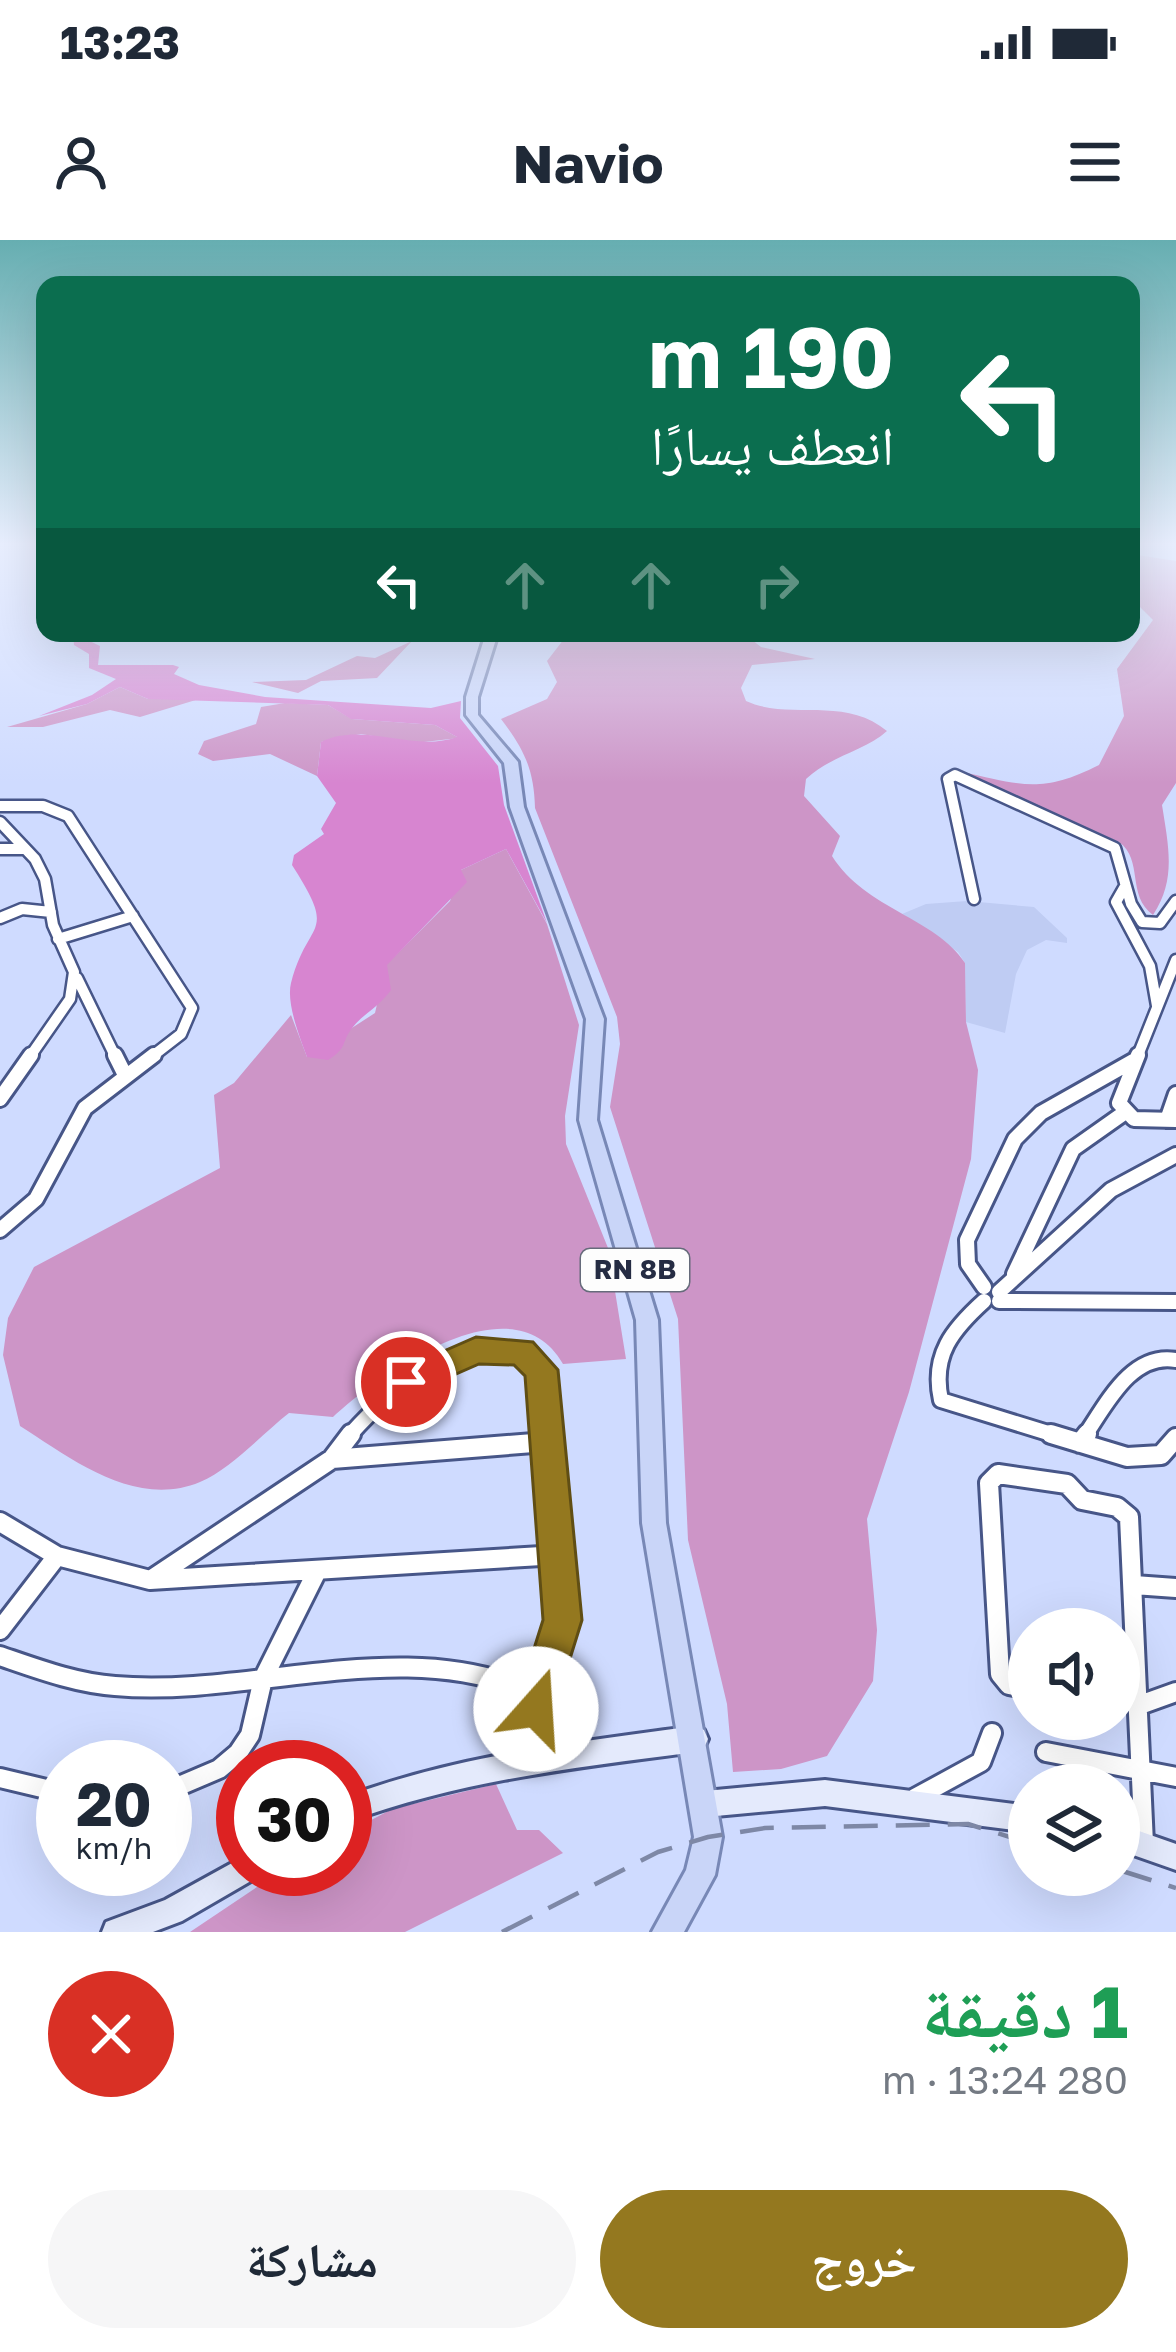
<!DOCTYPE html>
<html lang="ar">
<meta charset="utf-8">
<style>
:root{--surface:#fff;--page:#f6f6f7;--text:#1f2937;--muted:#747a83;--accent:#94781f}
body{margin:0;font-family:"Golos Text","Noto Naskh Arabic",sans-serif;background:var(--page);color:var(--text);direction:rtl;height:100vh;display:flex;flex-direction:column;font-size:45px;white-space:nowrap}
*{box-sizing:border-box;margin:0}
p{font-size:39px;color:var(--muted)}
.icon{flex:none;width:66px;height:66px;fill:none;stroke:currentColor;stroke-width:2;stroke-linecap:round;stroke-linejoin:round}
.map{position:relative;height:1692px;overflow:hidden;direction:ltr}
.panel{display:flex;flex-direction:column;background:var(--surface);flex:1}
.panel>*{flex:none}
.hud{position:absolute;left:36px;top:36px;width:1104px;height:366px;border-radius:24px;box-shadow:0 12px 48px #0002;direction:rtl;background:#0b6e4f;color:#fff;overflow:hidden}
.fabs{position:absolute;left:1008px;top:1368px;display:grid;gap:24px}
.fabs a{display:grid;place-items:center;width:132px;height:132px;border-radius:50%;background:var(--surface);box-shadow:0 12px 48px #0002;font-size:60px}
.speed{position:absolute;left:36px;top:1500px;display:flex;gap:24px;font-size:60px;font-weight:700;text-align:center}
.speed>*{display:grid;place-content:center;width:156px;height:156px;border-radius:50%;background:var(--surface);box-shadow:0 12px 48px #0002;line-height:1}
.speed small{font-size:30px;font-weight:400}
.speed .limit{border:18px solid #d22;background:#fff;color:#111}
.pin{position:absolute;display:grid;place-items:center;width:102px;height:102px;color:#fff;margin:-51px;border:6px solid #fff;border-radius:50%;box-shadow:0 3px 12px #0007}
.me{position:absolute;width:132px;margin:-66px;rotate:19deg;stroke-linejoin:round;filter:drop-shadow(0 0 9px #0008)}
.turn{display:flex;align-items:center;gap:42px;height:252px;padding:0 48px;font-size:54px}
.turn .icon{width:156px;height:156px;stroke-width:2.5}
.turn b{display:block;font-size:84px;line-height:102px}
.lanes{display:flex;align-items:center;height:114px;padding:0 48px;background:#0003;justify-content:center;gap:60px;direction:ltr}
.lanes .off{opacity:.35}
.round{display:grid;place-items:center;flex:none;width:126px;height:126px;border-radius:63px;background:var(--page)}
.head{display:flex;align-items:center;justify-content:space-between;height:204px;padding:0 48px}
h1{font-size:72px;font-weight:700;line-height:90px;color:#1e9e55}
.button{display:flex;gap:24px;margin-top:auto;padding:24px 48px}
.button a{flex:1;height:138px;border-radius:72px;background:var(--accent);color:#fff;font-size:48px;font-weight:700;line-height:138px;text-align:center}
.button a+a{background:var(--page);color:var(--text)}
.status{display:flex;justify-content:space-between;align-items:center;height:84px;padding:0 60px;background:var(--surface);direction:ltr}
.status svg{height:33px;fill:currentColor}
header{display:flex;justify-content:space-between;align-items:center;height:156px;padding:0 48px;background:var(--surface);font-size:54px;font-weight:700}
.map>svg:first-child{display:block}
</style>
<div class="status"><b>13:23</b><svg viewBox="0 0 49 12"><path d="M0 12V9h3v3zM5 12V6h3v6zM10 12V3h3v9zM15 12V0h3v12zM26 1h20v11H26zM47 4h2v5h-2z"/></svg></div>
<header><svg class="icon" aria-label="menu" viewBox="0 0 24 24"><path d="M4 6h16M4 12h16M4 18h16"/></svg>Navio<svg class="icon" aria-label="person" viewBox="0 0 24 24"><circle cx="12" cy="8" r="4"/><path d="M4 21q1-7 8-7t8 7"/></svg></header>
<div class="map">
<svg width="1176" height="1692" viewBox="0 0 1176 1692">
<rect width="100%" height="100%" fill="#cfdbff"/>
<path fill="#bfccf3" d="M967,661L1034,667L1067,698V703L1046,700L1027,710L1016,734L1005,793L966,782L965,723L958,712L902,674L926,664Z"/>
<path fill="#cd95c7" d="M1131,314L1176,321V543L1162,565C1169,609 1176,640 1153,675C1126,655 1144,620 1119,602L962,532C1020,544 1040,555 1099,525L1124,476L1117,429L1153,380L1131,358Z
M587,393H743L761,407L815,419L752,425L741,448L746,461C789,481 844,455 887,491C865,511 832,515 806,539L804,556L840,596L832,616C866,670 935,677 965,723L966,782L978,830L971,919L909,1152L867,1279L877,1390L873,1441L827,1516L781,1529L733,1532L727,1464L688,1300L678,1079L610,867L620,804L617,777L535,568C534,529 524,509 501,479L547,459L557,442L547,421L564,399Z
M412,401L377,438L321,441L298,453L252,442L306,440L357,416L375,418Z
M120,447L148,459H199L140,477L110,470L43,487H7L87,464Z
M285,463L328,465L352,479L435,485L459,498L415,503L361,494L321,502L317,536L270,514L213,521L198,514L204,501L256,484L261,467Z
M506,609L547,684L579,785L565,876L566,904L608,1008L626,1119L563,1124C514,1037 381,1133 333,1177L289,1173C262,1194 231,1229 200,1242C135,1269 72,1219 20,1186L3,1115L8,1078L34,1027L220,928L214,855L234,843L291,775L307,817L375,773L386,725L450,661L461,630Z
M496,1544L517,1590H539L563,1613L405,1692H190L284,1629H345V1594L392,1569Z"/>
<path fill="#d785d0" d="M73,393L100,406L98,425H173L179,427L174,434L199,445L265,457L431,468L461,461L460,478L498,526L504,565L547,683L506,609L461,630L467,642L387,725L391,750C379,767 363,774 353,787C340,803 349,807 328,820L307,817C300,798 286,763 291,743C308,677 339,698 292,625L294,615L324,594L321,589L336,563L317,536L321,502C364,481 413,513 457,497L435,485L351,479L328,465L148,459L120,447L87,464L39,476L92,455L116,439L89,428V414L74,405Z"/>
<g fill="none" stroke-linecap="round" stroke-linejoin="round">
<g stroke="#475688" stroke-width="15">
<path id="street-far2" d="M0,566H43L68,576L192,768L181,794L150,818
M0,582L35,619L45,639L53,685L74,732L70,759L29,818
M0,609H24
M1124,648L1116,662L1150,726L1157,766
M974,659L948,539L955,535L1115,608L1131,664L1142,682L1160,683L1176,661
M0,678L22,669L51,672
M58,699L133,676
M77,738L116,818
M1137,818L1176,720"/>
</g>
<g stroke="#475688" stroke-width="20">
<path id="street-far1" d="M115,815L124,833
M1138,815L1119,863L1134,879L1176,880
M0,859L31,815
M1167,880L1176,854
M0,990L36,959L85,868L154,815
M1014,1034L1073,909L1124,873
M984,1047L968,1024L967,1000L1015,899L1041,873L1133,821
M999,1052L1111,950L1176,915
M984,1061C953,1089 931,1115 941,1160L1061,1197
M999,1061L1176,1062
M348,1197C397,1142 458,1090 534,1119L543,1138L549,1197
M1084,1197C1106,1165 1131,1112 1176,1120"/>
</g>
<g stroke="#475688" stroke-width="24">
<path id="street" d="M1051,1194L1127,1217L1161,1215L1176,1198
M1080,1203L1087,1194
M332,1219L351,1194
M0,1282L57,1316L150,1340L558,1315
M152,1339L332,1219L546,1202
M1134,1345L1176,1348
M0,1390L57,1316
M0,1416C38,1429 75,1443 115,1446C251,1458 405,1393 534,1454L536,1516
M1029,1449L1009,1445L1000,1434L989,1243L998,1234L1067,1244L1082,1260L1117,1267L1129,1277L1144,1604
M537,1465L563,1380L548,1194
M1137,1466L1176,1452
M1046,1512L1176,1537
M0,1538L63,1553
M165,1552L219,1529L238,1513L250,1495L263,1439L316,1333
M915,1558L981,1522L992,1493"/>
</g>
<g stroke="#475688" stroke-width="6">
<path id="secondary" d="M695,1486L704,1490L708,1499L704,1508L695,1512C573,1528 462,1540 345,1583V1557C462,1514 573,1503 695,1486Z
M825,1540L1029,1566V1592L825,1566L705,1577L696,1573L692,1564L696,1555L705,1551Z
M1119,1584L1176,1604V1630L1119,1610Z
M243,1617V1629H260L256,1638L182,1681L153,1692H102L106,1682L165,1660Z"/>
</g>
<g stroke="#7888b6" stroke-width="6">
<path id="primary" d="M486,393H498L478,457V475L518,522L524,567L604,779L597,880L658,1080L666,1283L722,1597L715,1635L684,1692H652L686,1630L694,1597L642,1283L636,1080L579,880L586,779L510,567L504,523L466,475V457Z"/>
</g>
<use href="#street-far2" stroke="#fff" stroke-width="10"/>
<use href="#street-far1" stroke="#fff" stroke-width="14"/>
<use href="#street" stroke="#fff" stroke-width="18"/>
<use href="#secondary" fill="#e4eafc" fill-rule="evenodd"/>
<use href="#primary" fill="#c9d5f8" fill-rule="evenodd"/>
<path stroke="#7e88a6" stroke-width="4.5" stroke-dasharray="34 18" stroke-linecap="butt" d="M1119,1630L1176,1648
M502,1692L658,1612L708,1597L765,1588L968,1584L1029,1603"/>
</g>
<linearGradient id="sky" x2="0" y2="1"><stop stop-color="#66aeb1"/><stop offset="0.56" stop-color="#e9efff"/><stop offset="1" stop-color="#e9efff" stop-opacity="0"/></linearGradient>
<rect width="1176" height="543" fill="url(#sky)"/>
<path fill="#94781f" stroke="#604e14" stroke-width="3" d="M476,1097L533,1102L558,1130L582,1380L550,1483L536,1489L521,1483L515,1469L543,1380L525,1136L514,1125L479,1124L406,1156L394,1152L389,1142L394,1133Z"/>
<g text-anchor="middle" stroke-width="10" stroke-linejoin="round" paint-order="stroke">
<rect fill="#fdfdfd" stroke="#666b7b" stroke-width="3" x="581" y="1009" width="108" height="42" rx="9"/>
<g font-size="27" font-weight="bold" fill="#252c43">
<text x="635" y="1039">RN 8B</text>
</g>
</g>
</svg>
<div class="fabs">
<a><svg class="icon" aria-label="sound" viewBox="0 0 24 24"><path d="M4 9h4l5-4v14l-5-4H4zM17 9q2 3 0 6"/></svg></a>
<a><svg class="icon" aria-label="layers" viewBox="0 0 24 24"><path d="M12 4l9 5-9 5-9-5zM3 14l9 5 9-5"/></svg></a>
</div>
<div class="speed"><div>20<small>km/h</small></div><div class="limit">30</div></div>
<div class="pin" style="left:406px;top:1142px;background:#d93025"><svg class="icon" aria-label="arrive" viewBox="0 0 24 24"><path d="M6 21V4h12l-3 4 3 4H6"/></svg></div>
<svg class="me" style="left:536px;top:1469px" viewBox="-20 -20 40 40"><circle r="19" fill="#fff"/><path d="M0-13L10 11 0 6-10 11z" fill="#94781f"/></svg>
<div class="hud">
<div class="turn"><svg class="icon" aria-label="left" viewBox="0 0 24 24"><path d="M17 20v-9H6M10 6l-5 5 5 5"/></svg><div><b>190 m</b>انعطف يسارًا</div></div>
<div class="lanes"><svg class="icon" aria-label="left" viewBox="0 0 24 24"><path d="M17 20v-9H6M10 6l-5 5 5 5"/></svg><svg class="icon off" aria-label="ahead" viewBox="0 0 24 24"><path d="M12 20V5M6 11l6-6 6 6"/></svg><svg class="icon off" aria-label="ahead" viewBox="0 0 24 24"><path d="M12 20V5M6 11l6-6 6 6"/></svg><svg class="icon off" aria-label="right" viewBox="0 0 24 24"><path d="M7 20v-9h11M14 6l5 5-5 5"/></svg></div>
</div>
</div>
<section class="panel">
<div class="head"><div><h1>1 دقيقة</h1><p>280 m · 13:24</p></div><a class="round" style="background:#d93025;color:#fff"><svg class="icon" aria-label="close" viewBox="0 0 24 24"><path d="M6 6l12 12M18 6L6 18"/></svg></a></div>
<div class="button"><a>خروج</a><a>مشاركة</a></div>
</section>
